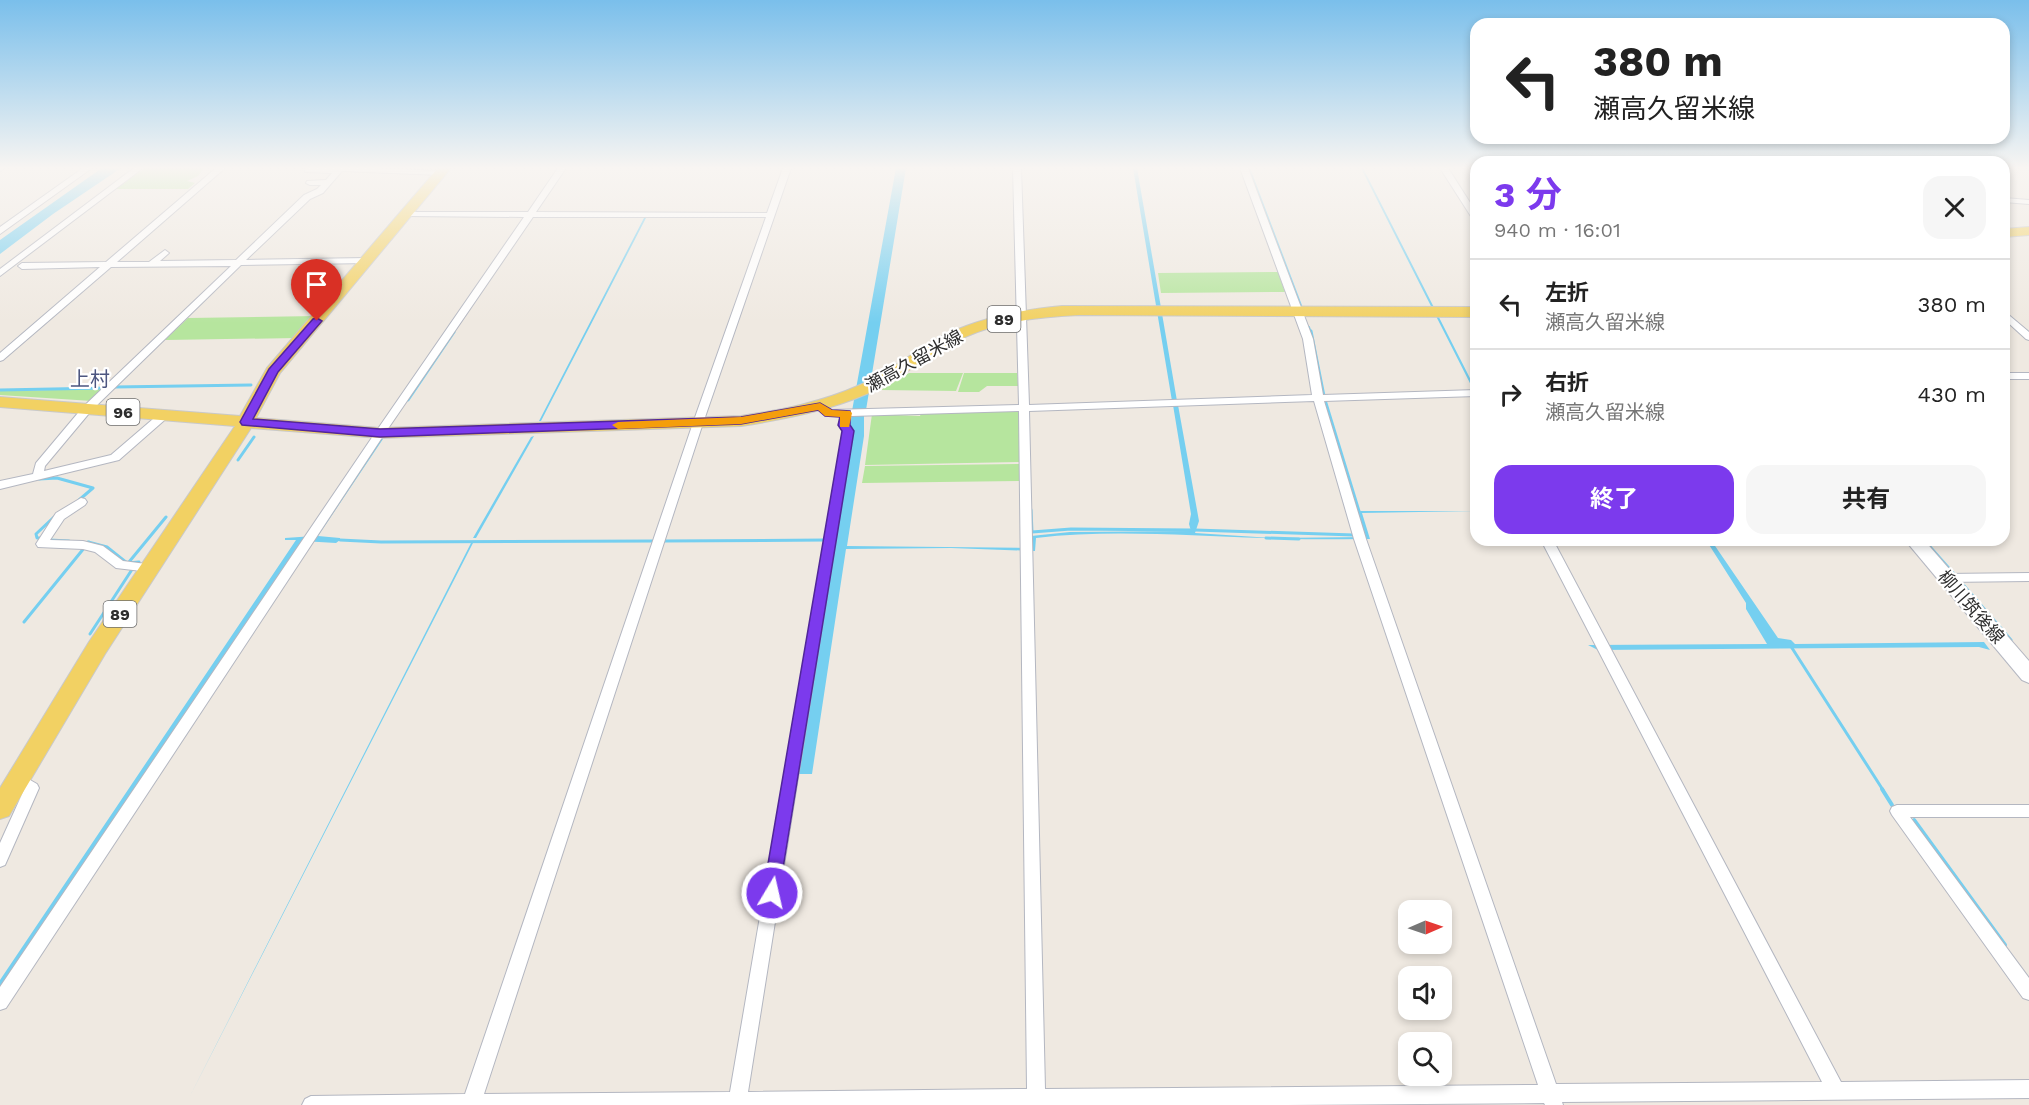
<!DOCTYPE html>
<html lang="ja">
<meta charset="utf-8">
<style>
:root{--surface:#fff;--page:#f6f6f6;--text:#222;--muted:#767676;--line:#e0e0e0;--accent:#7c3aed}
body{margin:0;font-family:"Work Sans","Noto Sans JP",sans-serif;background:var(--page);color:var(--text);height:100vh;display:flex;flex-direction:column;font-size:22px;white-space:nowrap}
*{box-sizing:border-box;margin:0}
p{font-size:20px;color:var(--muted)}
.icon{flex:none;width:33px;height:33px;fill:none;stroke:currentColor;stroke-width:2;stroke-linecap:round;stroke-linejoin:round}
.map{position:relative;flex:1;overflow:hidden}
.side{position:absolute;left:1470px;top:156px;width:540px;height:390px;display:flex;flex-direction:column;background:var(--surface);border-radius:18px;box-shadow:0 3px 9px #0003}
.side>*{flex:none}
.banner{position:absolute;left:1470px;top:18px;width:540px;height:126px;border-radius:18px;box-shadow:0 3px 9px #0003;background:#fff;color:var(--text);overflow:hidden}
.needle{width:39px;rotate:88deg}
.fabs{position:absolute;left:1398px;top:900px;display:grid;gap:12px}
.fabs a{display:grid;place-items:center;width:54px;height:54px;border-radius:12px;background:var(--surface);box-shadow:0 3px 9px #0003;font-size:30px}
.pin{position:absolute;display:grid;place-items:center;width:51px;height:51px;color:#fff;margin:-62px -26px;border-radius:50% 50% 50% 0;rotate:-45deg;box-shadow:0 0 6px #0007}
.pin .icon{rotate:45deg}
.me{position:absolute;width:66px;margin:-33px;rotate:9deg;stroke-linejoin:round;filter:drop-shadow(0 0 4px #0008)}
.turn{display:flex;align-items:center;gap:21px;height:126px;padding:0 24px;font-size:27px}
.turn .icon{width:78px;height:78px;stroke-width:2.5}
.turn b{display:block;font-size:42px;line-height:51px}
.round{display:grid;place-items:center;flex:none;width:63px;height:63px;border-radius:18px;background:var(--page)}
.head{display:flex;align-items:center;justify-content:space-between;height:102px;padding:0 24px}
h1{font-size:36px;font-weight:700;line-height:45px;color:var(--accent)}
.button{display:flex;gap:12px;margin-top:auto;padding:12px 24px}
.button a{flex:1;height:69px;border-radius:18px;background:var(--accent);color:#fff;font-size:24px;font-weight:700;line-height:69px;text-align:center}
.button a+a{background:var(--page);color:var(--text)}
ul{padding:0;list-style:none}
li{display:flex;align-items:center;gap:18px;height:90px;padding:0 24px;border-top:2px solid var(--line)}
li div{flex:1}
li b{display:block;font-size:22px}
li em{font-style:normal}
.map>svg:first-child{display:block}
</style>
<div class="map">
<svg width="2029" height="1105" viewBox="0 0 2029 1105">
<rect width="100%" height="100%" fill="#efe9e1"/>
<path fill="#b6e59e" d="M145,168H204L198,176L187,181L195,183L188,189H116Z
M1278,272L1285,292L1161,293L1158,273Z
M317,316L297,338L165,340L188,318Z
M909,373H963L956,391L881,390Z
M964,373H1017L1018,386H987L979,392H958Z
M104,389L92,401L0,395V391Z
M1020,410L1021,462L865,465L872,414L920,416L921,413Z
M1021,464V481L862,483L865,466Z"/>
<path fill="#75cff0" d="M102,168H121L53,214L0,254V240Z
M896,168H906L866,410L852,411Z
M1133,168H1137L1177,401H1172Z
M1361,168H1363L1476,390V395Z
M645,216H647L541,421H539Z
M1173,405H1178L1199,521L1195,533L1272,538L1365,537L1360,511H1476L1362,513L1370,539C1335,539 1299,540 1264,538C1189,536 1111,529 1036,538L1035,551L951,548L846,549L812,774H797L852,430L850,424L851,416L864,415V436L847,546L1030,548L1031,536L1070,532L1191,531L1189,524L1191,514Z
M534,436L476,538H473L531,437Z
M380,439H383L318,536L340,538V540L336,543L302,541L0,989V980L296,540H285V538L314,536Z
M1706,540H1711L1778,638L1791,640L1795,644L1984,642L1990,650L1979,647L1598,650L1588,645L1767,644L1746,609V603Z
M471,543H473L190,1096Z"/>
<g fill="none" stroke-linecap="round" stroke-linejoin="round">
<path stroke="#75cff0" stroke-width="2" d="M1249,168L1302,308
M1309,327L1311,333"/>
<path stroke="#75cff0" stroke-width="3" d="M1311,331L1324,396
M114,387L251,385
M0,390L105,388
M408,400L454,332
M1325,400L1366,534H1361
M238,460L254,437
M39,479L57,478L93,488L79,500
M1031,510L1032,532L1071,529L1191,530
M1195,530L1354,535
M42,538H37L36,534L54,517
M1266,538L1299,539
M49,540L69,541
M340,540L381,542L655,541
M1924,540L1954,574
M662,541L826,540
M88,542L107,547L127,563L139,562
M129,562L166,517
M1959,580L2011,640
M24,622L89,542
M90,634L133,568
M1792,648L1883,790"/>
<path stroke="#75cff0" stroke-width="4" d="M1882,789L1892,805
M1914,820L2005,945"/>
<g stroke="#b4b7c1" stroke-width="2">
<path id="street" d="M0,168H5L0,171Z
M83,168H92L0,234V227Z
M134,168H143L0,276V269Z
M216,168H225L117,262H149L165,250L169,253L160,261L236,260L304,195L317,189L321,185H310L306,183L307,181L326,180L332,173L308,172H305V168H372L441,171L445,173L441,175L342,171L323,193L310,199L246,260L367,258L371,261L370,263L241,265L91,411L45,466L44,471L111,455L160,413H168L169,415L168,417L119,460L0,489V481L33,474L36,463L83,407L231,266L111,267L3,360L0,361V353L100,267L22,269L18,266L22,263L106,262Z
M558,168H566L536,212L767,213L783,168H791L703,423L484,1094L730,1092L843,431L839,425L840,416L825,415L815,406L820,403L831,410L1019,405L1013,168H1021L1029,405L1312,395L1303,339L1240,168H1248L1313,339L1323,395L1476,390V396L1324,401L1366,539L1556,1084L1822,1082L1541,540H1553L1841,1082L2029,1080V1098L1562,1102L1563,1105H1545L1544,1103L1287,1105H302L305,1099L311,1096L465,1094L693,423L766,217H533L385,433L6,1008L0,1010V987L375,433L524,217L406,216L402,214L406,212H528ZM1314,401L1354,539L1538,1085L1045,1089L1029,411ZM1019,411L1027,1089L748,1092L853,431L849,425L851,416Z
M1440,168H1448L1476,212V220L1472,218Z
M2004,198L2029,200V204L2004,202Z
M2004,311L2029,332V340L2026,339L2004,319Z
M2004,373H2029V379H2004Z
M81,498L85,499L87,502L85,505L64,519L50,540L83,541L103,546L123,561L154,565L156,568L154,571L150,572L116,568L95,552L83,549L38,547L36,544L56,513Z
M2029,573V581L1946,582L1940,578L1946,574Z
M18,773L37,784L39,788L5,865L0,867V843L24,790L13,783L11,779L13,775Z
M1897,805H2029V817H1910L2029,978V1000L2023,998L1892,815L1890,811L1892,807Z"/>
</g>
<g stroke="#b4b7c1" stroke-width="2">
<path id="secondary" d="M1905,540H1924L2029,661V683L2022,680Z"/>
</g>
<g stroke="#c9c9c9" stroke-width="2">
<path id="primary" d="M438,168H451L280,373L256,418L380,428L741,416C782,410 822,402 860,385C888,372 912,353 939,338C977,318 1019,310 1062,306L1476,307V317L1079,315C1033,317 988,323 947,346C920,361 897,381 869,393C828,411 785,419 741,426L380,438L251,428L105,654L9,816L0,819V788L89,642L235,426L0,407V397L240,416L267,368Z
M2029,227V235L2004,237V229Z"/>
</g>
<use href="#street" fill="#fff" fill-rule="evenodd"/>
<use href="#secondary" fill="#fff" fill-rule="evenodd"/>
<use href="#primary" fill="#f2d163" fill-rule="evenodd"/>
</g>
<linearGradient id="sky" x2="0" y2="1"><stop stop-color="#7abfeb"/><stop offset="0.52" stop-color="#f8f5f2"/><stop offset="1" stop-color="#f8f5f2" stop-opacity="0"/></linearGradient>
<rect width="2029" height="323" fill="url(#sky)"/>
<path fill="#7c3aed" stroke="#51269a" stroke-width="1.5" d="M317,318L322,321L278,372L253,419L380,429L741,417L820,403L832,410L850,411V425L854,431L778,899L772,901L765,899L763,893L842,431L838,425L840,417L825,416L818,410L741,424L380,437L242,425L240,422L269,369L313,319Z"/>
<path fill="#f59e0b" d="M820,403L832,410L850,411L852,413L849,427H840V417L825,416L818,410L741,424L618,429L612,425L618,422L741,417Z"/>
<g text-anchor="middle" stroke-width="4.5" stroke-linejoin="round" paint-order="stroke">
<g fill="#fff" stroke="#6d6d6d" stroke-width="1.5">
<rect x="987.5" y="306" width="33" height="26" rx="4.5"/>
<rect x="106.5" y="399" width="33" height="26" rx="4.5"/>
<rect x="103.5" y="601" width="33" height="26" rx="4.5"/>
</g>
<g font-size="16" font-weight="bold" fill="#2e2e2e">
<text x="1004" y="325">89</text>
<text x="123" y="418">96</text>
<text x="120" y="620">89</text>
</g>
<g font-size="18" fill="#2e2e2e" stroke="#fff">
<text transform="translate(914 361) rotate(-29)" y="6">瀬高久留米線</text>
<text transform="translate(1971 607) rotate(49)" y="6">柳川筑後線</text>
</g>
<g font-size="20" fill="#4d5680" stroke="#fff">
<text x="90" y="386">上村</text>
</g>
</g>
</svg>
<div class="fabs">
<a><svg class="needle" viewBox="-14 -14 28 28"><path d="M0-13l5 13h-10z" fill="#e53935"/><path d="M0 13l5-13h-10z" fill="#767676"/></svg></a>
<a><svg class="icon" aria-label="sound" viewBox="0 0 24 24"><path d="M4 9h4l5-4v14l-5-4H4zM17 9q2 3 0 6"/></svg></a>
<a><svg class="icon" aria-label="search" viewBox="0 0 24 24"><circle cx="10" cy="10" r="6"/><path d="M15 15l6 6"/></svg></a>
</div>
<div class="pin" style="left:317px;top:321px;background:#d93025"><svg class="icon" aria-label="arrive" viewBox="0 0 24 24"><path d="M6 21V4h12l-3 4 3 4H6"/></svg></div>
<svg class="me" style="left:772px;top:893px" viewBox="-20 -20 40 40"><circle r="17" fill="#7c3aed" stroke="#fff" stroke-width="3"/><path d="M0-11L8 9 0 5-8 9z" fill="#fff"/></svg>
<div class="banner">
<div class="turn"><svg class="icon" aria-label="left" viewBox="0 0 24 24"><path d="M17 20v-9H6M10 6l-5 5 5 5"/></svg><div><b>380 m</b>瀬高久留米線</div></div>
</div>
<section class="side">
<div class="head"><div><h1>3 分</h1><p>940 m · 16:01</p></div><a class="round"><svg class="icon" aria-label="close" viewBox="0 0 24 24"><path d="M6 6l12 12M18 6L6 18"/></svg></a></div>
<ul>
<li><svg class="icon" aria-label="left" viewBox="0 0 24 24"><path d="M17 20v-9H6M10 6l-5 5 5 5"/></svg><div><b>左折</b><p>瀬高久留米線</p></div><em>380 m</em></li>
<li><svg class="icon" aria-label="right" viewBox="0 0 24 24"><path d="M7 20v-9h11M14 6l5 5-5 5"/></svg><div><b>右折</b><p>瀬高久留米線</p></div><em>430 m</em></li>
</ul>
<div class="button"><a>終了</a><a>共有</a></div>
</section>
</div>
